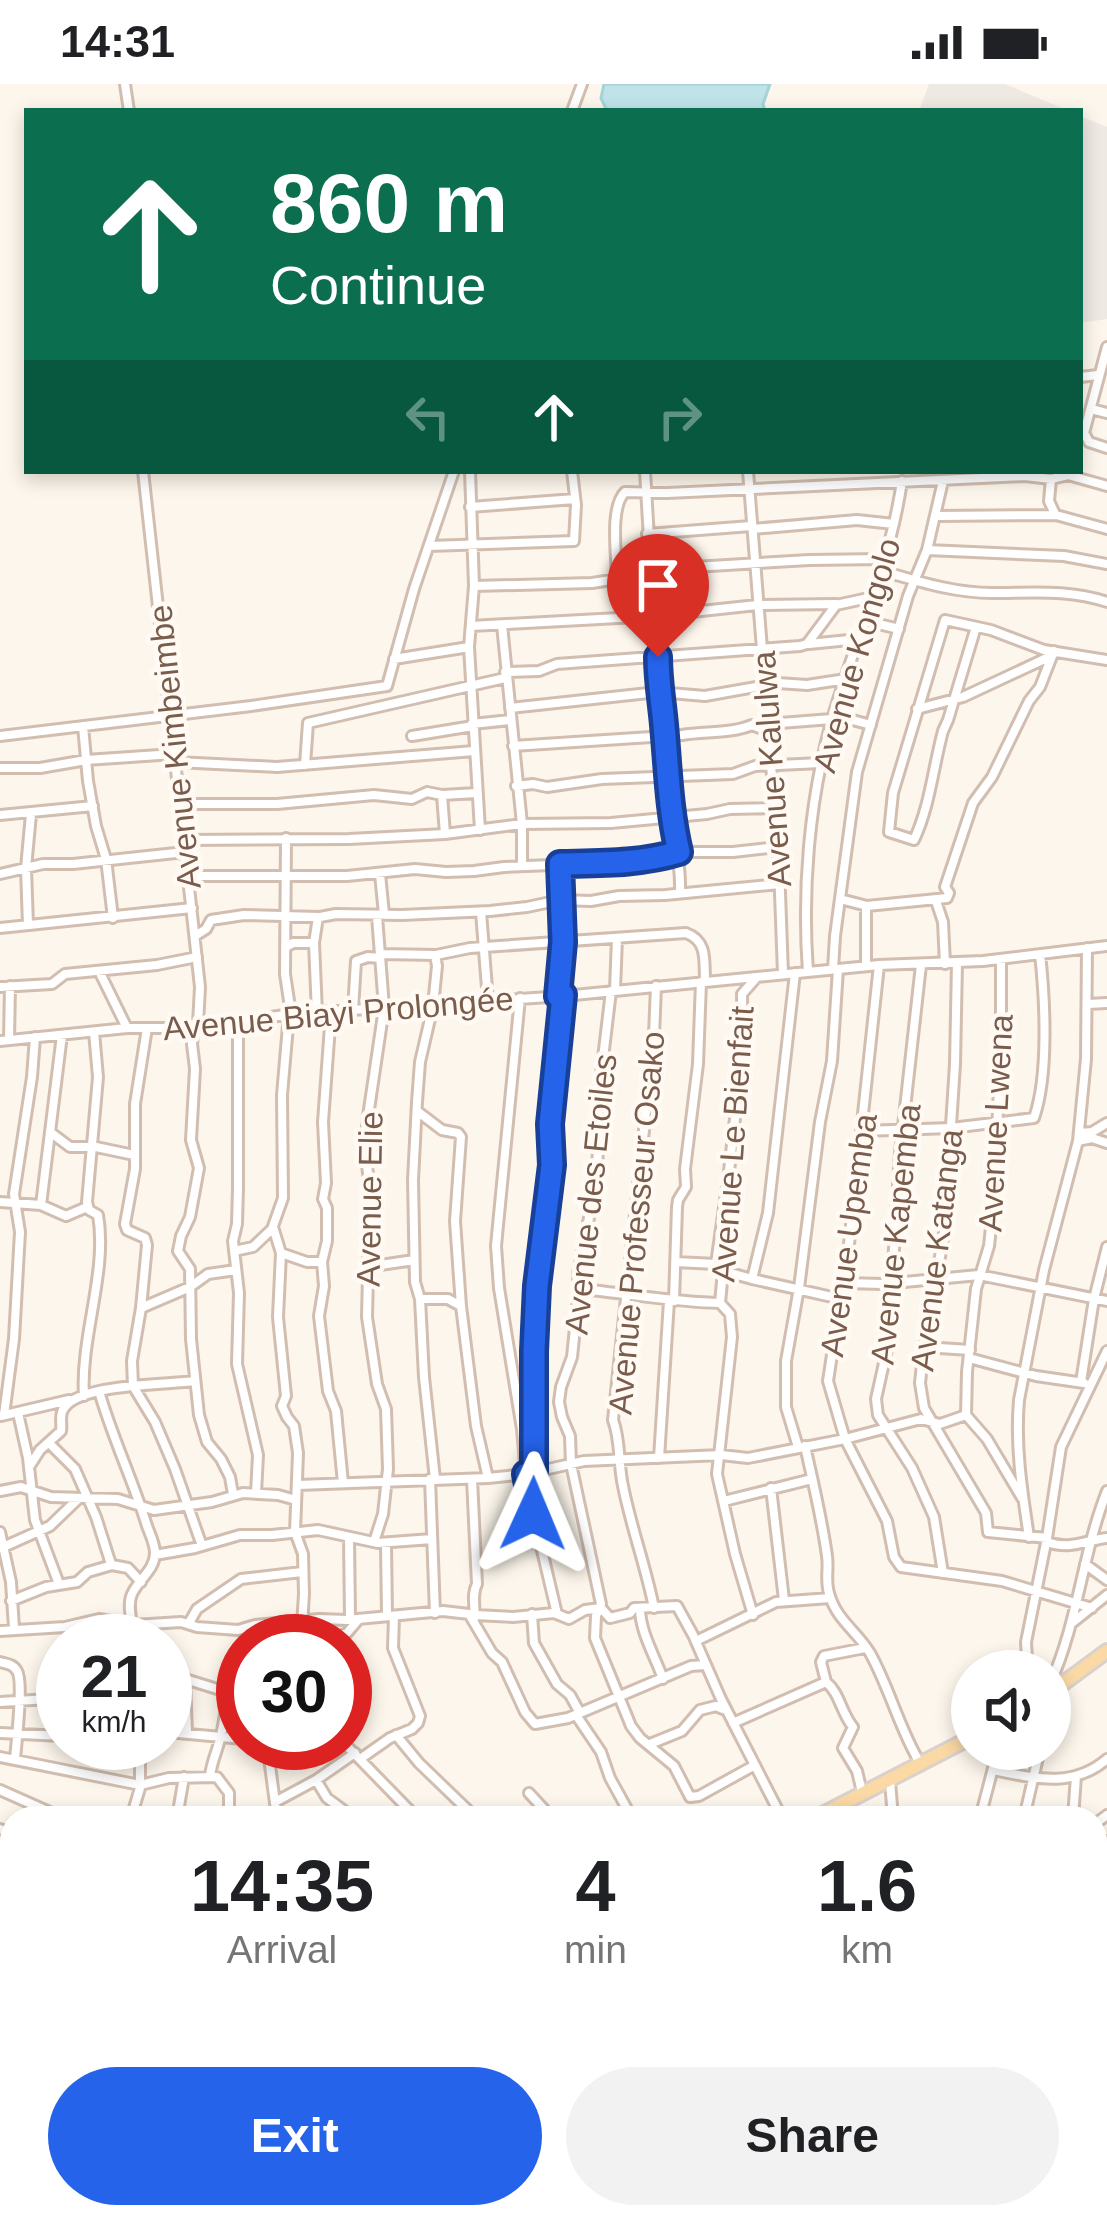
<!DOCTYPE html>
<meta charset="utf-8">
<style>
:root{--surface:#fff;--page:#f2f2f2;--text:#202124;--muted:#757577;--accent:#2563eb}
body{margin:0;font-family:Arial,sans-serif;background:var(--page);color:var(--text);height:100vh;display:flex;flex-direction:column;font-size:45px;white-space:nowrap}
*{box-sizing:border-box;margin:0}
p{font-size:39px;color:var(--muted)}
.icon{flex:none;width:66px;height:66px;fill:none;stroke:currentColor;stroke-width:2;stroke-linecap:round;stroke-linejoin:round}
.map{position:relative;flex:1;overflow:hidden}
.drawer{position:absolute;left:0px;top:1722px;width:1107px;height:423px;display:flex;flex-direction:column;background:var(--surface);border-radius:36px 36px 0 0;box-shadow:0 6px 18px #0003}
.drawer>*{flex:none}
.hud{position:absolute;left:24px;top:24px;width:1059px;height:366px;border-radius:0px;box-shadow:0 6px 18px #0003;background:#0b6e4f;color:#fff;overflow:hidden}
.controls{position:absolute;left:951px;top:1566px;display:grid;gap:24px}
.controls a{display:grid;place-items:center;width:120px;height:120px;border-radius:50%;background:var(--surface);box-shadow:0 6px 18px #0003;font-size:60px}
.speed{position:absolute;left:36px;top:1530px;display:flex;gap:24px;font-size:60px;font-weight:700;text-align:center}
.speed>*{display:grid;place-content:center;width:156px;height:156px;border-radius:50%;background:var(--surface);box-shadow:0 6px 18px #0003;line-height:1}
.speed small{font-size:30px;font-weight:400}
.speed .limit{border:18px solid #d22;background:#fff;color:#111}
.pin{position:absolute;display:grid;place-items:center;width:102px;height:102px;color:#fff;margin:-123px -51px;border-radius:50% 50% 50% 0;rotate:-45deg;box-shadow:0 0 12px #0007}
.pin .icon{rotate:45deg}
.me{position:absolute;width:132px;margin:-66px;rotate:1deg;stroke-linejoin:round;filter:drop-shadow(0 0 9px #0008)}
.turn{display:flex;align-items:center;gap:42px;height:252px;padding:0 48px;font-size:54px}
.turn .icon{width:156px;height:156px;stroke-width:2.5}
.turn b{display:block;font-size:84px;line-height:102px}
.lanes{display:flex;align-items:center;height:114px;padding:0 48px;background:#0003;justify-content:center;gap:60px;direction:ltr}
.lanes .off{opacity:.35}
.eta{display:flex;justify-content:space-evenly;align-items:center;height:204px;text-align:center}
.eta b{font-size:72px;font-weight:700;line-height:84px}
.cta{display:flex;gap:24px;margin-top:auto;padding:24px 48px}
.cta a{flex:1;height:138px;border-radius:72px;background:var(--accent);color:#fff;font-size:48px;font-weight:700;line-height:138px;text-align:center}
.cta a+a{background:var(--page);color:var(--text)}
.status{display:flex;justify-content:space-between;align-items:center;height:84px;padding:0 60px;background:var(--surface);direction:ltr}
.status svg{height:33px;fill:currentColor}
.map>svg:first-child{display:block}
</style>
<div class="status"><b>14:31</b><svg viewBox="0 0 49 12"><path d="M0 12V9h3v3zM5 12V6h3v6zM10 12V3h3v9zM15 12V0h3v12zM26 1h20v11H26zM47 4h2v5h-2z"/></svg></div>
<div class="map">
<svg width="1107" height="2144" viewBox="0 0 1107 2144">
<rect width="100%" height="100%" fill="#fdf6ec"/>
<path fill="#efe9e4" d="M929,0H1005L1069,27H919Z
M1080,32L1107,43V235L1080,239Z"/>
<path fill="#bfe3e8" stroke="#a5d3da" stroke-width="3" d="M604,0H770L763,20L765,27H607L601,14Z"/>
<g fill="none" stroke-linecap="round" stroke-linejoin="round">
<g stroke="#d1beb0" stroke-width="14">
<path id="minor" d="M125,0L129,27
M572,27L582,0
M1107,263L1084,349L1089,358L1107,364
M1080,293L1098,291
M1095,326L1107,329
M143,387L200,903L198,940L193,950L192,960L195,985L191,1056L199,1084L190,1133L181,1152L178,1167L190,1185L191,1255L199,1331L207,1358L221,1375L230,1393L233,1410
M470,387L474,502L469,563L480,746
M645,387L658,608C668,649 664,691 671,733C675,759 681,782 680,809
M748,387L779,782L783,890
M1051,395L1049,417L1055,430
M470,423L575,415
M936,432L1056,431L1107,445
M752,445L857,436L894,440
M647,450L751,442
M429,462L574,457L576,421L572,387
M927,466L1064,472L1107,480
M879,486C917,497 953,509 992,509C1032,509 1069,505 1107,518
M617,496C617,472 609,424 625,408L667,409L1025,392L1051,395L1068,391L1107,402
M474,502L592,499L694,483L809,476L883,475
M866,537L899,545
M502,541L522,740V782
M471,542L655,532L757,521L835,520
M976,543L948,636L943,647C933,684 930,722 914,756L889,748L893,709L945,536L991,546L1044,566L1107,576
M809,560L859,555
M394,575L469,563
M505,588L539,587L557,580L800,562L807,560L836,521L873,513
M510,624L658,608L705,612L778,599L807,601L846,595
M917,625L963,613L1051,572
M834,631L871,641
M472,640L511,636
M767,640L832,635
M83,642L88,697L96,742L106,775L113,834
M0,652L251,622L387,602L414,505L454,387
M412,652L473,642
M513,662L682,651C705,647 730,650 752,641L767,647
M176,678L277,683L474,667
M305,681L308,639L505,594
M0,684H40L86,676L174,670
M516,702L533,700L547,703L602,695L733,690L755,682L821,679
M477,709L442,711L445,750L522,740L611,739L707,730L730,725L774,724
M180,720H277L374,711L412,715L427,708L442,711
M0,731L93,722
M286,754L285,890L291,930
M184,756L349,755L445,750
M0,790L43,780H73L185,768
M380,790L384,830
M188,792H347L415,785L446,788L474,787L504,783L625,778L679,768H733L777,763
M840,815L867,822L947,814L949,809L945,803L973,719L992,693L1029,617L1040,603L1054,567
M936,817L943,838L945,880
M481,828L488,917
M28,841L26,784L31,730
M0,844L192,824
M195,852L206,845L211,836L244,831L320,833L336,830L402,831L490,827L527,823L560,816L591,817L619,812L665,811L780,800
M286,863L293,859H314
M380,870L436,871L470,864L686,849C708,857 704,877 705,897
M435,871L437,882L433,922L420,978L417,1018L413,1096L415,1198L420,1215L424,1293L435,1395
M957,879L955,980L944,1149L922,1280L920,1299L924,1324L986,1429L988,1448L1047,1454
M879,881L849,1160L828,1297L845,1355L887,1437L894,1473L901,1483L1002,1497L1092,1524
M921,881L900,1069L888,1261L876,1315L878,1331L912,1384L934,1433L943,1489
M866,882V822
M833,885L835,852L857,688L908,512L927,466L943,397
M99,887L127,944
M808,888C802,806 809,718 831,639C854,558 890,481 902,397
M0,903L52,900L65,890L157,881L197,873
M615,906L617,854
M611,907L598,1016L599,1059L594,1108L578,1190L579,1205L572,1273L561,1303L559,1318L562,1333L570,1352L571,1380L601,1520L596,1532L595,1554L631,1642L640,1654L674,1682L690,1713L699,1712L755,1681
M558,912L563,858L560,780
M520,914L496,1162L499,1204L522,1345L527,1403L557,1530
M1088,920L1107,919
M353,926L356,877L368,873L380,874
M331,928L323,1038L326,1099L323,1115L327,1124V1157L322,1178L324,1202L319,1232L328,1307L336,1327L343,1399
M317,929L314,859L318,833
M238,938V1104L237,1140L233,1157L239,1209L237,1280L258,1371L256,1409
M147,944L135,1020V1085L125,1140L127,1146L145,1154L147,1161L141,1224L132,1277L133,1302L155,1338L175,1385L202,1462
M9,956L10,902
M0,957L127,944H169L238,938L291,930L564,912L879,881L983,877L1107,862
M417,1027L442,1046L458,1049L461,1053L455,1137L461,1222L476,1342L488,1394
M863,1047L951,1044L1034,1034C1049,991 1045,915 1040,870
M50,1048L70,1063H96L134,1071
M1080,1049L1092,1048L1107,1039
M1078,1057L1092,1054L1107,1059
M0,1118L41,1121L66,1132L87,1123
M41,1121L62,951
M273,1143L281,1169L278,1233L286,1312L282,1322L287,1333L294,1342L298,1369L295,1448L303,1470L304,1510L301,1557
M234,1167L253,1163L272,1145L283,1114L282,1011L289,930
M281,1169L307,1178H322
M676,1178L716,1180
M367,1183L414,1176
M723,1187L752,1195L768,1129L795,889
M752,1195L841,1215
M844,1199L883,1200L979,1191L1107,1217
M579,1205C627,1209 671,1218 720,1219
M420,1215H448L459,1221
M674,1217L677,1123L678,1116L686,1103L685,1085L698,980L701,898
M141,1224L190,1203L208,1190L236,1186
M924,1263L970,1266
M969,1274L1036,1292L1084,1299
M1081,1298L1094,1215L1107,1163
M99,1307C112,1353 133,1396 147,1442C150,1450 155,1460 155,1469C155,1486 138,1496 132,1510C126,1523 134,1543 134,1557
M84,1312C80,1253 108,1188 98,1131L89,1126L87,1118L98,993L94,948
M18,1329L28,1374L35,1436L59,1500
M4,1331L14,1255L20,1148L14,1110L32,993L35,953
M966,1331L987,1355L1022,1414
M1,1332L69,1316
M49,1359L75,1385L96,1433L110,1477L112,1481L128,1484L141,1498
M805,1362C813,1398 822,1435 827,1472C829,1484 825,1496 829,1509C836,1536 857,1547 870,1569C890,1605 899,1644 920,1679
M798,1363L786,1323V1277L799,1204L820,1038L832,977L838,885
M659,1374L669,1217
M29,1383L40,1366L61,1347C62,1341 60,1334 62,1328C72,1299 167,1301 194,1297
M534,1388V1266L539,1175L552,1081L550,1040L564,912
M430,1395L435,1529
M472,1395L477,1500C471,1512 476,1522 474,1535
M298,1401L488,1394L526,1390L584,1377L721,1371L748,1374L845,1355L921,1335L940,1340L966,1331L967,1288L976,1205L989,1162L994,1115L1001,958V875
M771,1404L784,1516
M0,1407L21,1403L51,1413L118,1415L154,1426L212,1418L243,1409L278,1411L296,1416
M724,1417L812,1395
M0,1448L11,1498L14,1544
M349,1453L350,1535
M1029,1453C1022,1407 1015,1362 1019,1316L1044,1186L1078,1057L1086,975L1087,864
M374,1458L383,1430L388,1385L386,1325L377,1300L367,1233L370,1106L366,1073L367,1039L384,924L377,832
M1046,1458C1072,1466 1082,1457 1107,1454
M386,1459L387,1532
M1,1464L50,1442L78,1415
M155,1471L195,1464L240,1451H272L318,1446L378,1459L432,1455
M1085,1480L1107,1496
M11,1517L46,1503L77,1498L88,1488L112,1481
M640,1524C640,1548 655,1572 663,1595
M654,1524C646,1483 631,1443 623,1402C618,1380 621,1357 613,1336L654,952L656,902
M532,1530L534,1559L557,1600L570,1611L580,1629
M475,1531L513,1533L554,1529L569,1535L585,1526L601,1524L610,1534L630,1529L634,1524L677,1522L693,1551L721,1615L782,1734
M753,1531L735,1470L717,1390L732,1253L730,1230L720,1219L723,1187L716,1180L728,1096L743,964L742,910L756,894
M189,1539L197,1525L241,1495L302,1488
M1072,1539L1107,1511
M0,1547L65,1543L99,1535L134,1541L181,1538L197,1543L238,1546L255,1541L319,1535L347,1536L443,1527L469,1530L492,1569L502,1578L525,1628L535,1640L568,1634L691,1582L705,1581
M326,1557L347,1549L359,1535
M696,1557L776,1518L830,1514
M0,1578C7,1580 13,1580 17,1587C24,1598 16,1660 15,1676
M1034,1587L1027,1575L1026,1558L1047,1454L1061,1363L1107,1267
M185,1597L187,1649
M165,1598L185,1595L243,1613
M1050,1600C1078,1539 1082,1470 1107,1407
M239,1612L243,1582
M0,1618L49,1615L63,1619
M576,1631L601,1668L610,1694L632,1734
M733,1639L826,1598
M0,1649L63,1652
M178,1649L243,1655
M396,1651L419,1679L476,1734
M267,1659L277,1734
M344,1659L417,1734
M650,1660L682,1647L700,1626L716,1622L723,1625
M0,1673L140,1701L169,1694L217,1693L229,1709V1734
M360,1675L390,1654L412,1645L418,1639L420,1632L393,1564L394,1532
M993,1686C1034,1694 1072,1705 1107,1675
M210,1693C211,1678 218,1666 221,1651C225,1636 224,1623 232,1609
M316,1696L327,1714L354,1734
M890,1697L893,1734
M0,1706L63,1734
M862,1708L857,1687L843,1664L853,1643C841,1629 840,1609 826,1598L821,1578L824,1572L865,1564
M529,1709L552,1734
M275,1718L316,1696L355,1669
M131,1734L140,1704V1659
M177,1734L184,1693
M980,1734L998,1665
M1024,1734L1040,1665
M1073,1734L1076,1692
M1095,1740L1107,1731
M0,1745L12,1750
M1095,1762L1107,1757
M0,1804H12
M1095,1804L1107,1801
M0,1839L12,1841
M1095,1848L1107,1844
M0,1883H12
M1095,1893L1107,1889
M0,1939L12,1940
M1095,1939L1107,1936
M0,2001L12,2005
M1095,2006L1107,2001
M0,2030L12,2034
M1095,2031L1107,2026
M1095,2080L1107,2100
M341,2133L376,2144
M658,2133L671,2144
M847,2133L861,2144
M917,2133L976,2144
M1063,2133L1066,2144
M265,2144L269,2133
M311,2144L315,2133
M474,2144L486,2133
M542,2144L552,2133
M599,2144L610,2133
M661,2144L672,2133
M722,2144L732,2133
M781,2144L791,2133
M1092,2144L1107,2131"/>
</g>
<g stroke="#dad1cd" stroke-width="18">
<path id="major" d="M1050,1609L1107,1567
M815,1734L972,1653
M233,2144L244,2133"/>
</g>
<use href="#minor" stroke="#fff" stroke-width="8"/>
<use href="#major" stroke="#fbd9a5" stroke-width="12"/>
</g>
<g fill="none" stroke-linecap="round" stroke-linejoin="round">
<g stroke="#184099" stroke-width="30">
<path id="route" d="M533,1430L526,1390L534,1388V1267L537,1202L552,1081L550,1040L563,911L558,912L563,858L560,780C599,779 640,780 679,768C669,726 668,684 664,641C662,618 658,597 658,573"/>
</g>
<use href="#route" stroke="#2563eb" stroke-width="21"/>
</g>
<g text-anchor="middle" stroke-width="9" stroke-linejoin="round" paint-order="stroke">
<g font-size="33" fill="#7a5c4d" stroke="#fffaf3">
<text transform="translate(856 571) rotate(-74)" y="12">Avenue Kongolo</text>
<text transform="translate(174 663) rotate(-96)" y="12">Avenue Kimbeimbe</text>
<text transform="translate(771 685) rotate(-94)" y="12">Avenue Kalulwa</text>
<text transform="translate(338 929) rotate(-5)" y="12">Avenue Biayi Prolongée</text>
<text transform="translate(995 1039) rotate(-87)" y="12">Avenue Lwena</text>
<text transform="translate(732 1060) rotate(-86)" y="12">Avenue Le Bienfait</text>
<text transform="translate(590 1110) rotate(-84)" y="12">Avenue des Etoiles</text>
<text transform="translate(369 1115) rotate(-89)" y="12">Avenue Elie</text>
<text transform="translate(636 1139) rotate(-85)" y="12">Avenue Professeur Osako</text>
<text transform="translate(895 1150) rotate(-84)" y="12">Avenue Kapemba</text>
<text transform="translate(848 1151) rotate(-82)" y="12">Avenue Upemba</text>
<text transform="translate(936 1166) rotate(-83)" y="12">Avenue Katanga</text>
</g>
</g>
</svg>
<div class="controls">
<a><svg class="icon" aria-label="sound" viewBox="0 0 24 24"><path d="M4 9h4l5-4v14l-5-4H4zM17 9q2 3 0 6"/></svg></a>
</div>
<div class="speed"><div>21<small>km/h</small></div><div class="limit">30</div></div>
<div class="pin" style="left:658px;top:573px;background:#d93025"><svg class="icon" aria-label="arrive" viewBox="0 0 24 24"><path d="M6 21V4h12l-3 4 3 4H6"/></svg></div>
<svg class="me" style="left:533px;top:1430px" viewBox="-20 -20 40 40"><path d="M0-17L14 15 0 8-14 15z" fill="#2563eb" stroke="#fff" stroke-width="4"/></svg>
<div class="hud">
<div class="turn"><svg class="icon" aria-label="ahead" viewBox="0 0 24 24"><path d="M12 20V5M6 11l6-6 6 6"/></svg><div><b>860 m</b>Continue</div></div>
<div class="lanes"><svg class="icon off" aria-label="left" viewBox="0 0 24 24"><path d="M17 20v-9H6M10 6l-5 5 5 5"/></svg><svg class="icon" aria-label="ahead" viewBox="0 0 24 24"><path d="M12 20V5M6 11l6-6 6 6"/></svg><svg class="icon off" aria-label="right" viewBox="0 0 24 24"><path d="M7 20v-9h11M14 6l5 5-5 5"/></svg></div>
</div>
<section class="drawer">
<div class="eta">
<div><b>14:35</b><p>Arrival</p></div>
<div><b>4</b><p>min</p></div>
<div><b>1.6</b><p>km</p></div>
</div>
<div class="cta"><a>Exit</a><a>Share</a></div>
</section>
</div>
